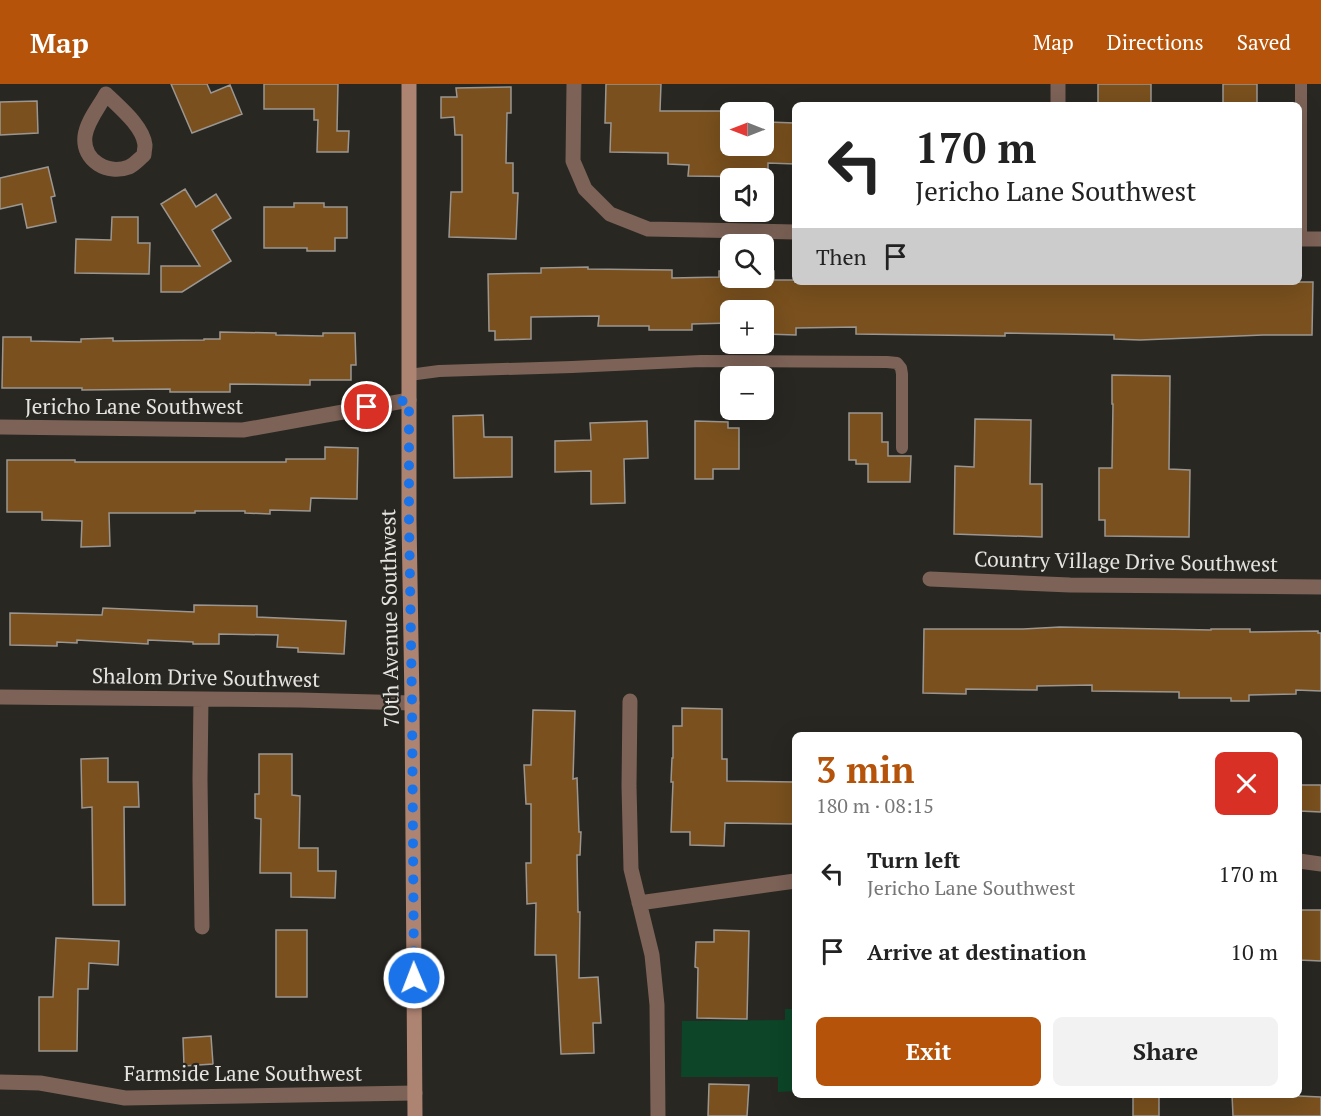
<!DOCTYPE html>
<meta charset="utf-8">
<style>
:root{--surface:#fff;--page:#f2f2f2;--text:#222;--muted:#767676;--accent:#b45309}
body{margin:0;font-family:"PT Serif",serif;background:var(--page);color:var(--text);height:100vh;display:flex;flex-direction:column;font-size:22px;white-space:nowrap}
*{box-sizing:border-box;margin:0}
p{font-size:20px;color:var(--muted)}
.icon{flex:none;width:33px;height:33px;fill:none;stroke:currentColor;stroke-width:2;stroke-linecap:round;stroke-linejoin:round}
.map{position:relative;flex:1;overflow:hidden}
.side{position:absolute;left:792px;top:648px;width:510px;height:366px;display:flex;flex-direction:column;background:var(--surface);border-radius:9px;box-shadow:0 6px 24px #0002}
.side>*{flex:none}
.guide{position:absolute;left:792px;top:18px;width:510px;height:183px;border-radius:9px;box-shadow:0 6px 24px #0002;background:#fff;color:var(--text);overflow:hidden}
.needle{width:39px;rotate:270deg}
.buttons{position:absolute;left:720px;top:18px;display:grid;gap:12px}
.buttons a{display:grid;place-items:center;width:54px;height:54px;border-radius:9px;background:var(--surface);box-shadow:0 6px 24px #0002;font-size:30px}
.pin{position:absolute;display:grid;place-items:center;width:51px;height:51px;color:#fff;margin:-26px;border:3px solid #fff;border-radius:50%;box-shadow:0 2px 6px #0007}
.me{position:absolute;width:66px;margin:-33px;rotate:359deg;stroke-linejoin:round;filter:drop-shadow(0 0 4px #0008)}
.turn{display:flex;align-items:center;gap:21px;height:126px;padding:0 24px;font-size:27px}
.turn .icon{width:78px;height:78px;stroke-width:2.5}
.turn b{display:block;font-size:42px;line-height:51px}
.then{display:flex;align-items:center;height:57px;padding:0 24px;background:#0003;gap:12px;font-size:22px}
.round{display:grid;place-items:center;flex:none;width:63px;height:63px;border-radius:9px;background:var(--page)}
.overview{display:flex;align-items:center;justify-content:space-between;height:102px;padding:0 24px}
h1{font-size:36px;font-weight:800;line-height:45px;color:var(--accent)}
.cta{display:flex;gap:12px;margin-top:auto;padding:12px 24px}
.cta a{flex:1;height:69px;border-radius:9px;background:var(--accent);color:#fff;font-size:24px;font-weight:800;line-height:69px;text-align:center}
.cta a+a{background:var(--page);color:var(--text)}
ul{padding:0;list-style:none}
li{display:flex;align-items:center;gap:18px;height:78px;padding:0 24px}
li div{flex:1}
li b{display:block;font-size:22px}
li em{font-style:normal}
header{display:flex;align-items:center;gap:36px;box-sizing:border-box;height:84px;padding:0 30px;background:var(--accent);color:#fff}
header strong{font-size:28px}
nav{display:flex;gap:33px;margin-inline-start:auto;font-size:21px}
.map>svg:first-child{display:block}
</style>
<header>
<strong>Map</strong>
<nav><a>Map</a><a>Directions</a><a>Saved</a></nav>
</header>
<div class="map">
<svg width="1321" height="1032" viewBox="0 0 1321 1032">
<rect width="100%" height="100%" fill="#282722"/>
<path fill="#0c4528" d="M785,925H795V1007L778,1008V993H681L682,937L785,936Z"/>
<path fill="#79501e" stroke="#9b9691" stroke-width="1.5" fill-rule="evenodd" d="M171,0H207L211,9L230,1L242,30L192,49Z
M264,0H338L337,47H349L348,68H317L318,36H314V25H264Z
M606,0H661L660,27H768V38L795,39V80L768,79V93L688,92L689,81L668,80V69L610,68L611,39H605ZM730,28H764V62H730Z
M1098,0H1151V21H1098Z
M1223,0H1257V21H1223Z
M511,3V29H507L506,79H513V109H518L516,155L449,153L451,108H462V51H455L454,33L441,34V13H457L456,4Z
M37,17L38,49L0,51V18Z
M48,83L55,112L51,113L56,138L27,144L22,120L0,125V94Z
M185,105L196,123L216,110L231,134L212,146L231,177L182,208H161V182H200L161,120Z
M294,119H324V123H347V154H335V167H307V164H264V123H294Z
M112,133H138V159H150L149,190L75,189L76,155L111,156Z
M588,183V185L672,186V194L719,193V187H730V194H764V187H774V196H795V198H1313L1312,251H1263L1140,256L1114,255V251L1062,250L1005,249V252L856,250V243L796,244V251L764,250V226H730V239L692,240V246H649V242H598L599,232L531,233V255L495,256V247H489L488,190L541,189V184Z
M220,248L276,249V251L323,252V249H355L356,281H351V296H310V301L230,300V308H170V305L82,306V304H2L3,253H31V257L81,258V255L113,254V257L204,256V255H220Z
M1112,291L1170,292L1169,385L1190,386L1189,453L1105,452V436H1099V384H1112L1113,320H1112Z
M849,329H882V358H888V372H911L910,398H868V380H856V376H849Z
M483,331L484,353H512V393L454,394L453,332Z
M975,335L1031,336L1030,400H1042V453L954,450L955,382L974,383Z
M647,337L648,374L624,375L625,419L591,420V387L555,388V357L591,356L590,339Z
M695,337L728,338V344H739V385H713V395H695Z
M325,363L358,364L357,415L311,414L310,427L270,426V430L245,429V427H195V429H109L110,462L81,463L82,437L42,436V428H7V376H75V378H286V375H325Z
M194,521L257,522V533L346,537L344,570L298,568V564L277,563L278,551L219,550V560H193V558L148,556V560L77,556V559L57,558V562L10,561V529L102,531L103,524L194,528Z
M1060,543L1211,546V545H1250V548L1318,547V549H1321V607L1296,606V610L1249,611V617H1231V614H1179V608L1092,607V601L1037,602V606L966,605V610L923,609L924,545H1023Z
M682,624L722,625V675H727V697L795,698V740L725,739L724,762L690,761V748H671L673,698H671L672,674H673V642H682Z
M533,626L575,627L573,695L577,694L579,748H581L580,771H577L578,828H580L579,894L598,893L601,939H593L594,969L561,970L556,871H535L536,819L527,820L526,779H531V720H526L524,681H531Z
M259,670H292V711L300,712L299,764H318V787H336L335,814L291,813V789H260L261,735L255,734V710H259Z
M108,674V698H138L139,723H124L125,821H93L92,723L82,724L81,675Z
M1299,701H1321V728L1299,727Z
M1299,826H1321V877L1299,876Z
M276,846H307V913H276Z
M714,846L749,847L747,935L697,934L698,884L695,883L696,858H714Z
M56,854L119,857L118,881L89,879L88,905H78L77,967H39V913H53Z
M211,952L213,980L184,982L183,954Z
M709,1000L749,1001L747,1032H708Z
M1133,1011H1159V1032H1133Z
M1232,1011H1276L1321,1013V1032H1233Z"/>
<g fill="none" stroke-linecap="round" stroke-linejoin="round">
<path stroke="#7c6257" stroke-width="12" d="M1301,0V155
M409,291L439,287L572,283L701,277L887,278L897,279L901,284L902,290V364"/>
<path stroke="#7c6257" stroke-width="15" d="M574,0L573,77L585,105L610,130L648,145L795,148
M106,10C119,23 143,42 145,61C145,64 144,68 144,71C139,75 135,80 129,83C108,91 82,77 85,52C87,37 99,23 106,10Z
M1058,21V0
M1299,155H1321
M0,343L243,346L409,316
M930,495L1070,501L1321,503
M0,613L300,616L412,619
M201,615L200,695L202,843
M630,617L629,702L631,785L652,871L657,921L658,1032
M1299,777L1321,780
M639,819L795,797
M0,998L40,999L125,1014L415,1009"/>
<path stroke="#ad8372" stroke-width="15" d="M409,0V435L412,619L415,1032"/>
</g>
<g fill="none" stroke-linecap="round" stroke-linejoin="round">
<path stroke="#1a73e8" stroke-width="10" stroke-dasharray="0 18" d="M367,323L409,316V435L412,619L414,894"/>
</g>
<g text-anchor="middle" stroke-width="4.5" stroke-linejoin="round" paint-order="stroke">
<g font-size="21" fill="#e5e4e1" stroke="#282722">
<text x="134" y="330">Jericho Lane Southwest</text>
<text transform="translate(1126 478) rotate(1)" y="7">Country Village Drive Southwest</text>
<text transform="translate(390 534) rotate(-91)" y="7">70th Avenue Southwest</text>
<text transform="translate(206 594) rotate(1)" y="7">Shalom Drive Southwest</text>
<text x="243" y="997">Farmside Lane Southwest</text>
</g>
</g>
</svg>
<div class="buttons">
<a><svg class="needle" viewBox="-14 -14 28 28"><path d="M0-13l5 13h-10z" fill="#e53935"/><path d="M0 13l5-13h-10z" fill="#767676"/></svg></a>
<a><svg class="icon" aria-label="sound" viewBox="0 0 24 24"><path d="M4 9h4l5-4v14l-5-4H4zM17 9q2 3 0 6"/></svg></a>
<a><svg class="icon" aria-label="search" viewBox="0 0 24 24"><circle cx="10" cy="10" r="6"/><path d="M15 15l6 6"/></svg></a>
<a>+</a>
<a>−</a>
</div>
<div class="pin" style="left:367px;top:323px;background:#d93025"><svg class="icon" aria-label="arrive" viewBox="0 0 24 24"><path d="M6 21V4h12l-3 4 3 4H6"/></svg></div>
<svg class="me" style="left:414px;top:894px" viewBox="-20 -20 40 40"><circle r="17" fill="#1a73e8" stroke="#fff" stroke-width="3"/><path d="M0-11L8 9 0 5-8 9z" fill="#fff"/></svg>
<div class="guide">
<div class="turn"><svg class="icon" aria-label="left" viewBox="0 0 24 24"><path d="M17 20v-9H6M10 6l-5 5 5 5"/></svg><div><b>170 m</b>Jericho Lane Southwest</div></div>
<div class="then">Then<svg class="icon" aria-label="arrive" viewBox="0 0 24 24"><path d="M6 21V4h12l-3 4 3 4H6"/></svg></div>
</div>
<section class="side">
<div class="overview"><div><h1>3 min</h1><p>180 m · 08:15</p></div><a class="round" style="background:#d93025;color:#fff"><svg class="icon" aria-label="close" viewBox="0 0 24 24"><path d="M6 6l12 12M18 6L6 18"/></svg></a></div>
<ul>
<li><svg class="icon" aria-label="left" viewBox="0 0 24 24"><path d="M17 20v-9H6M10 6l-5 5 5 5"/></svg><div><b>Turn left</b><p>Jericho Lane Southwest</p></div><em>170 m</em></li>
<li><svg class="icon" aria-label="arrive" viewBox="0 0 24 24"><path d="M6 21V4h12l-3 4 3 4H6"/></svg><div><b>Arrive at destination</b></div><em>10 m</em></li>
</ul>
<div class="cta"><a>Exit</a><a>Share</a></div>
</section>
</div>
